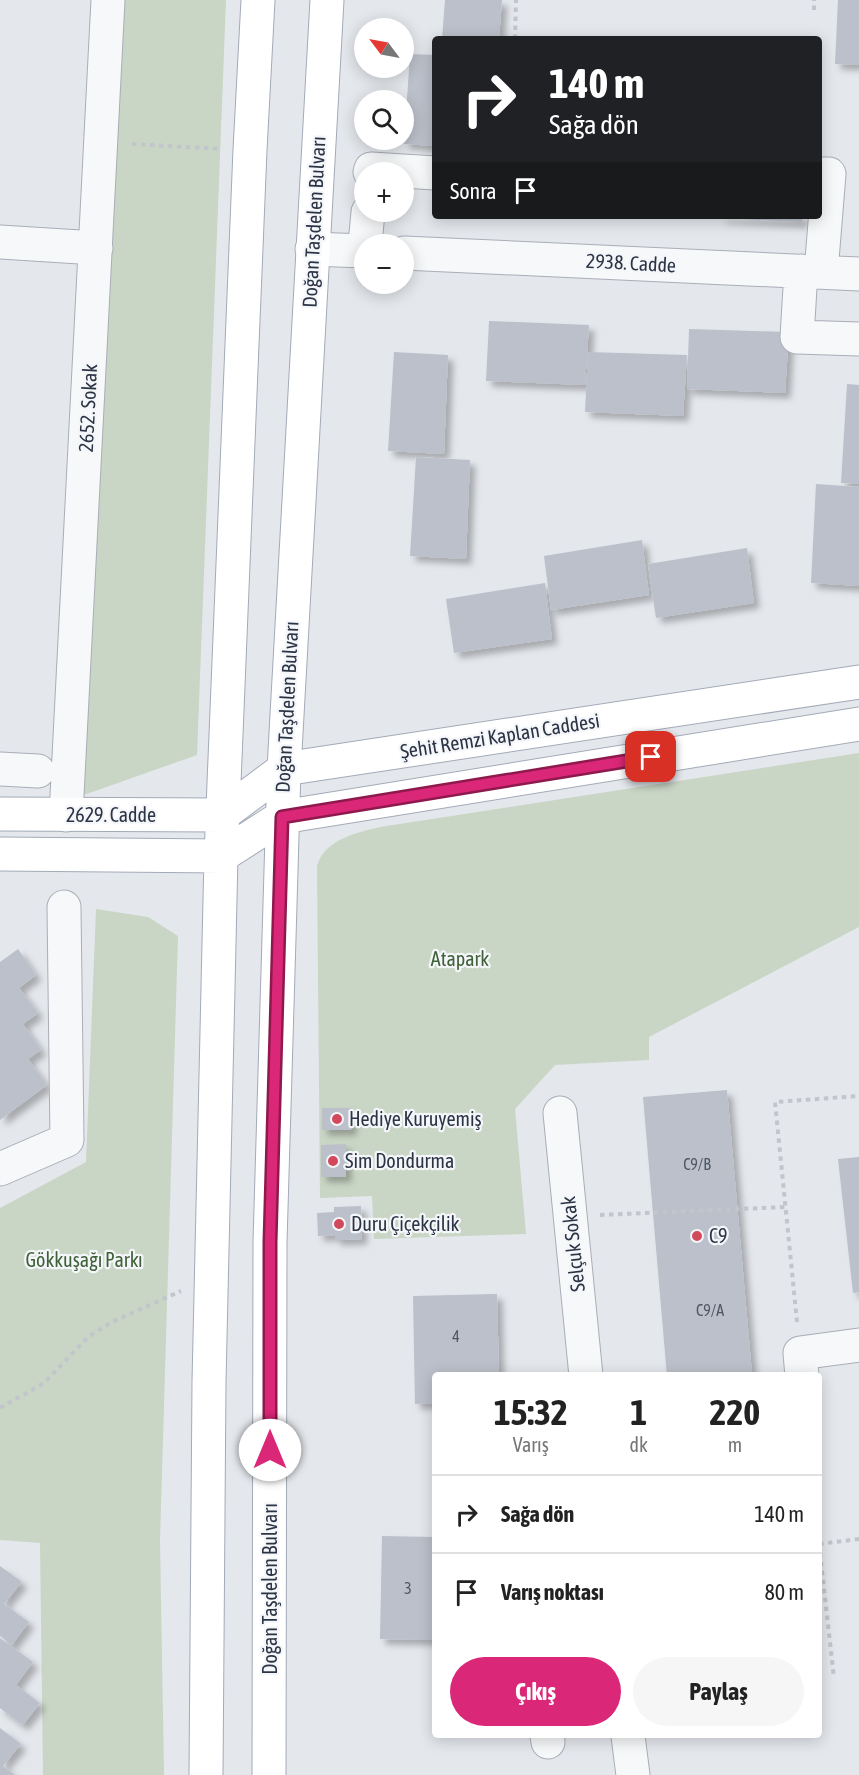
<!DOCTYPE html>
<html lang="tr">
<meta charset="utf-8">
<style>
:root{--surface:#fff;--page:#f6f6f6;--text:#222;--muted:#767676;--line:#e0e0e0;--accent:#db2777}
body{margin:0;font-family:"Asap Condensed",sans-serif;background:var(--page);color:var(--text);height:100vh;display:flex;flex-direction:column;font-size:22px;white-space:nowrap}
*{box-sizing:border-box;margin:0}
p{font-size:20px;color:var(--muted)}
.icon{flex:none;width:33px;height:33px;fill:none;stroke:currentColor;stroke-width:2;stroke-linecap:round;stroke-linejoin:round}
.map{position:relative;flex:1;overflow:hidden}
.side{position:absolute;left:432px;top:1372px;width:390px;height:366px;display:flex;flex-direction:column;background:var(--surface);border-radius:6px;box-shadow:0 3px 15px #0003}
.side>*{flex:none}
.hud{position:absolute;left:432px;top:36px;width:390px;height:183px;border-radius:6px;box-shadow:0 3px 15px #0003;background:#202124;color:#fff;overflow:hidden}
.needle{width:39px;rotate:302deg}
.fabs{position:absolute;left:354px;top:18px;display:grid;gap:12px}
.fabs a{display:grid;place-items:center;width:60px;height:60px;border-radius:50%;background:var(--surface);box-shadow:0 3px 15px #0003;font-size:30px}
.pin{position:absolute;display:grid;place-items:center;width:51px;height:51px;color:#fff;margin:-26px;border-radius:12px;box-shadow:0 3px 9px #0006}
.me{position:absolute;width:66px;margin:-33px;rotate:0deg;stroke-linejoin:round;filter:drop-shadow(0 0 4px #0008)}
.turn{display:flex;align-items:center;gap:21px;height:126px;padding:0 18px;font-size:27px}
.turn .icon{width:78px;height:78px;stroke-width:2.5}
.turn b{display:block;font-size:42px;line-height:51px}
.then{display:flex;align-items:center;height:57px;padding:0 18px;background:#0003;gap:12px;font-size:22px}
.eta{display:flex;justify-content:space-evenly;align-items:center;height:102px;text-align:center}
.eta b{font-size:36px;font-weight:700;line-height:42px}
.primary-button{display:flex;gap:12px;margin-top:auto;padding:12px 18px}
.primary-button a{flex:1;height:69px;border-radius:36px;background:var(--accent);color:#fff;font-size:24px;font-weight:700;line-height:69px;text-align:center}
.primary-button a+a{background:var(--page);color:var(--text)}
ul{padding:0;list-style:none}
li{display:flex;align-items:center;gap:18px;height:78px;padding:0 18px;border-top:2px solid var(--line)}
li div{flex:1}
li b{display:block;font-size:22px}
li em{font-style:normal}
.map>svg:first-child{display:block}
</style>
<div class="map">
<svg width="859" height="1775" viewBox="0 0 859 1775">
<defs>
<filter id="shadow"><feDropShadow dx="5.5" dy="5.5" stdDeviation="3" flood-color="#0004"/></filter>
</defs>
<rect width="100%" height="100%" fill="#e4e7ec"/>
<path fill="#c9d6c5" d="M121,0H226L197,755L81,796Z
M859,753V927L649,1037V1060L555,1065L515,1109L526,1234L374,1239L372,1196L320,1198L317,866C325,839 356,833 380,827Z
M96,909L148,917L178,936L160,1540L164,1775H43L40,1543L0,1540V1208L86,1162Z"/>
<path fill="#bbc0ca" filter="url(#shadow)" d="M445,0H502L499,39H442Z
M838,0H859V65L835,64Z
M410,54L435,55V146L404,144Z
M721,216H802V222L720,218Z
M489,321L589,325L585,385L486,381Z
M689,329L789,332L785,393L687,389Z
M394,352L448,355L444,454L388,451Z
M588,352L687,355L683,416L585,412Z
M847,384L859,385V484L841,483Z
M416,457L470,460L466,559L410,556Z
M816,484L859,487V586L811,583Z
M642,540L649,595L551,610L544,556Z
M747,548L754,603L656,618L648,564Z
M545,583L552,639L454,653L446,599Z
M18,949L36,975L19,988L38,1013L23,1024L41,1050L28,1059L47,1085L0,1120V962Z
M727,1090L752,1374L667,1376L643,1097Z
M322,1108H352L351,1130H322Z
M346,1144V1177H321V1145Z
M859,1157V1292L853,1293L838,1159Z
M361,1206L362,1239L335,1240V1235L318,1236L317,1213L334,1212V1207Z
M497,1294L499,1376H435V1403L415,1404L413,1296Z
M382,1536L435,1537V1640L380,1639Z
M0,1566L22,1582L4,1604L29,1622L12,1645L0,1636Z
M0,1638L33,1662L16,1685L40,1703L23,1725L0,1708Z
M0,1728L21,1744L3,1766L15,1775H0Z"/>
<g fill="none" stroke-linecap="round" stroke-linejoin="round">
<g stroke="#a9aeb7" stroke-width="35">
<path id="minor" d="M370,172L371,169L435,173
M819,174H829L821,272
M0,242L96,248
M365,244L368,212
M312,249L364,251
M404,253L859,274
M801,271L797,337L859,339
M0,769L38,771
M66,815L108,0
M560,1113L586,1376
M0,1169L67,1140L64,907
M802,1376L800,1353L859,1345
M547,1736L548,1742
M628,1736L633,1775"/>
</g>
<g stroke="#a3abb8" stroke-width="35">
<path id="major" d="M0,814L222,815L284,769L859,682
M0,854L221,856
M221,856L282,817L859,724
M206,1775L209,1382L221,856L250,150L258,0
M269,1775L270,1242L284,769L327,0"/>
</g>
<path stroke="#c2c5cb" stroke-width="4" stroke-dasharray="4.5 4.5" stroke-linecap="butt" d="M814,10V0
M515,39L516,0
M132,144L220,149
M600,1215L785,1207
M797,1322L775,1102L859,1096
M0,1408L44,1383L88,1337L112,1322L181,1291
M819,1544L834,1678
M819,1544L859,1539"/>
<use href="#minor" stroke="#f7f8fa" stroke-width="33"/>
<use href="#major" stroke="#fff" stroke-width="33"/>
</g>
<g fill="none" stroke-linecap="round" stroke-linejoin="round">
<g stroke="#8e194d" stroke-width="15">
<path id="route" d="M270,1450V1242L282,817L651,757"/>
</g>
<use href="#route" stroke="#db2777" stroke-width="10"/>
</g>
<g fill="#d1495b" stroke="#f4f6f9" stroke-width="2">
<circle cx="337" cy="1119" r="6"/>
<circle cx="333" cy="1161" r="6"/>
<circle cx="339" cy="1224" r="6"/>
<circle cx="697" cy="1236" r="6"/>
</g>
<g text-anchor="middle" stroke-width="4.5" stroke-linejoin="round" paint-order="stroke">
<g font-size="16" fill="#4f5766">
<text x="697" y="1170">C9/B</text>
<text x="710" y="1316">C9/A</text>
<text x="456" y="1342">4</text>
<text x="408" y="1594">3</text>
</g>
<g font-size="20" fill="#2b3445" stroke="#f4f6f9">
<text transform="translate(314 222) rotate(-87)" y="7">Doğan Taşdelen Bulvarı</text>
<text transform="translate(631 263) rotate(3)" y="7">2938. Cadde</text>
<text transform="translate(88 408) rotate(-87)" y="7">2652. Sokak</text>
<text transform="translate(287 707) rotate(-87)" y="7">Doğan Taşdelen Bulvarı</text>
<text transform="translate(500 736) rotate(-9)" y="7">Şehit Remzi Kaplan Caddesi</text>
<text x="111" y="822">2629. Cadde</text>
<text transform="translate(573 1244) rotate(-96)" y="7">Selçuk Sokak</text>
<text transform="translate(270 1589) rotate(-90)" y="7">Doğan Taşdelen Bulvarı</text>
</g>
<g font-size="20" fill="#3f6138" stroke="#f4f6f9">
<text x="460" y="966">Atapark</text>
<text x="84" y="1267">Gökkuşağı Parkı</text>
</g>
<g font-size="20" fill="#2b3445" stroke="#f4f6f9" text-anchor="start">
<text x="349" y="1126">Hediye Kuruyemiş</text>
<text x="345" y="1168">Sim Dondurma</text>
<text x="351" y="1231">Duru Çiçekçilik</text>
<text x="709" y="1243">C9</text>
</g>
</g>
</svg>
<div class="fabs">
<a><svg class="needle" viewBox="-14 -14 28 28"><path d="M0-13l5 13h-10z" fill="#e53935"/><path d="M0 13l5-13h-10z" fill="#767676"/></svg></a>
<a><svg class="icon" aria-label="search" viewBox="0 0 24 24"><circle cx="10" cy="10" r="6"/><path d="M15 15l6 6"/></svg></a>
<a>+</a>
<a>−</a>
</div>
<div class="pin" style="left:651px;top:757px;background:#d93025"><svg class="icon" aria-label="arrive" viewBox="0 0 24 24"><path d="M6 21V4h12l-3 4 3 4H6"/></svg></div>
<svg class="me" style="left:270px;top:1450px" viewBox="-20 -20 40 40"><circle r="19" fill="#fff"/><path d="M0-13L10 11 0 6-10 11z" fill="#db2777"/></svg>
<div class="hud">
<div class="turn"><svg class="icon" aria-label="right" viewBox="0 0 24 24"><path d="M7 20v-9h11M14 6l5 5-5 5"/></svg><div><b>140 m</b>Sağa dön</div></div>
<div class="then">Sonra<svg class="icon" aria-label="arrive" viewBox="0 0 24 24"><path d="M6 21V4h12l-3 4 3 4H6"/></svg></div>
</div>
<section class="side">
<div class="eta">
<div><b>15:32</b><p>Varış</p></div>
<div><b>1</b><p>dk</p></div>
<div><b>220</b><p>m</p></div>
</div>
<ul>
<li><svg class="icon" aria-label="right" viewBox="0 0 24 24"><path d="M7 20v-9h11M14 6l5 5-5 5"/></svg><div><b>Sağa dön</b></div><em>140 m</em></li>
<li><svg class="icon" aria-label="arrive" viewBox="0 0 24 24"><path d="M6 21V4h12l-3 4 3 4H6"/></svg><div><b>Varış noktası</b></div><em>80 m</em></li>
</ul>
<div class="primary-button"><a>Çıkış</a><a>Paylaş</a></div>
</section>
</div>
